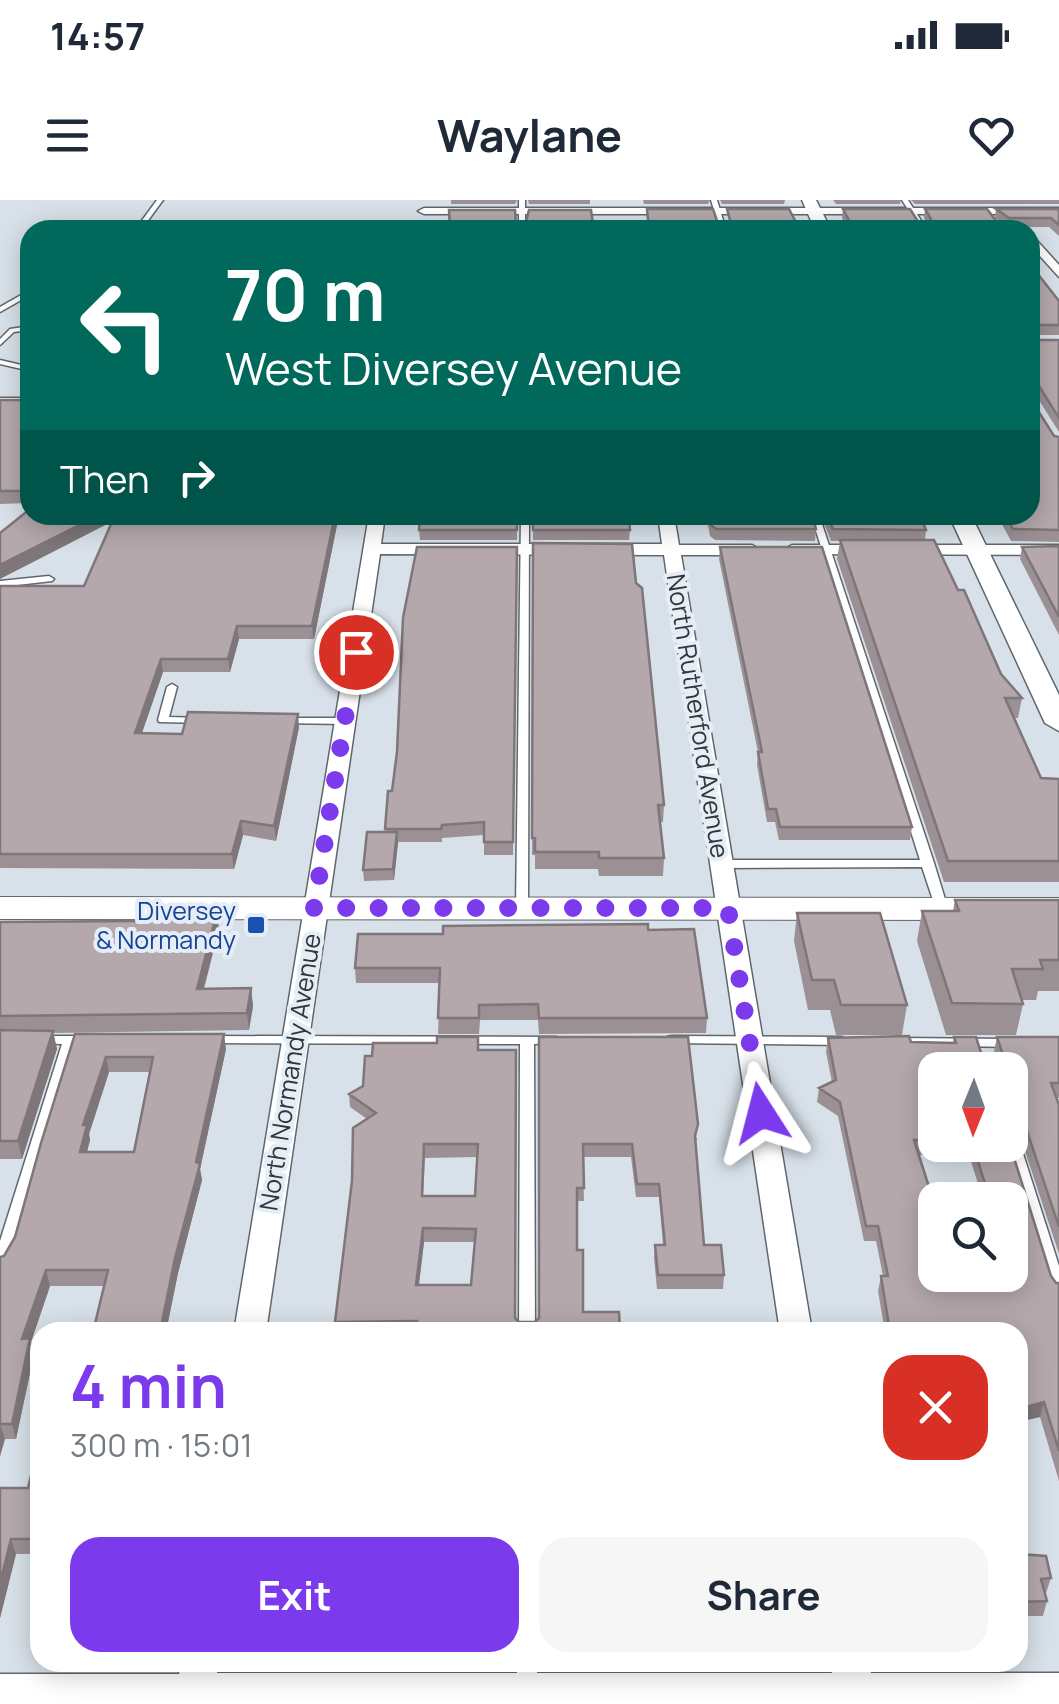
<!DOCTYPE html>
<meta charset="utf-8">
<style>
:root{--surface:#fff;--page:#f6f6f7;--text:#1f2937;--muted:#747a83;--accent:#7c3aed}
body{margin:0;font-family:Manrope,sans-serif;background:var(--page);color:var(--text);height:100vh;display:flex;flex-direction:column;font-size:38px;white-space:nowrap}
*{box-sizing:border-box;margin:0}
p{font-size:32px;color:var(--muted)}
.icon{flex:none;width:55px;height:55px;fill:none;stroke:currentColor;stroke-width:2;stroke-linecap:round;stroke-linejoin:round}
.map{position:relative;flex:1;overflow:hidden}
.sheet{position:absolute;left:30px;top:1122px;width:998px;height:350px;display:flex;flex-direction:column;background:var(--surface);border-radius:30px;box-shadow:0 5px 25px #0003}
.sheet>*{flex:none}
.guide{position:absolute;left:20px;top:20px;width:1020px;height:305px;border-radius:30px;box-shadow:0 5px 25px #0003;background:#00695c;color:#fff;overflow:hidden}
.needle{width:65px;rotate:181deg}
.tools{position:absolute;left:918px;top:852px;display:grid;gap:20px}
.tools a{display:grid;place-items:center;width:110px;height:110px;border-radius:20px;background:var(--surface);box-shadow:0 5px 25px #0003;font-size:50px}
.pin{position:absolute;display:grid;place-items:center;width:85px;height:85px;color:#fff;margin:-42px;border:5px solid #fff;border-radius:50%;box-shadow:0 2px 10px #0007}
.me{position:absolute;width:110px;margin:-55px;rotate:351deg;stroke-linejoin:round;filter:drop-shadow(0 0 8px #0008)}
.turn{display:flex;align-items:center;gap:35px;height:210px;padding:0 40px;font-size:45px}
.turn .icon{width:130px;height:130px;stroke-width:2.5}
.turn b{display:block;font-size:70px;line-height:85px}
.then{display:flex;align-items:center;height:95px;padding:0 40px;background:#0003;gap:20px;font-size:38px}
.round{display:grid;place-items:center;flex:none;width:105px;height:105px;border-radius:30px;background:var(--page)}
.summary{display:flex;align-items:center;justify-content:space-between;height:170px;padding:0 40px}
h1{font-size:60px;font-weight:700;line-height:75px;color:var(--accent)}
.action{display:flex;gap:20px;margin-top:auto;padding:20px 40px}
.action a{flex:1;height:115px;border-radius:30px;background:var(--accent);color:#fff;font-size:40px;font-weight:700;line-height:115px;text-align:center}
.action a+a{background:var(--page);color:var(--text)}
.status{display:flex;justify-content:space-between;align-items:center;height:70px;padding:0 50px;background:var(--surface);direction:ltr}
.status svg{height:28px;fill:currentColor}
header{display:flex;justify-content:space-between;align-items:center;height:130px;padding:0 40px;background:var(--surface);font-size:45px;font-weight:700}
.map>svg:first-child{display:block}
</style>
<div class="status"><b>14:57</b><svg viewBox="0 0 49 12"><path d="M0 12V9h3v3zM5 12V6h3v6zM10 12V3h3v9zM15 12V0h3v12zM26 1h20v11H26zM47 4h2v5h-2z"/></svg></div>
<header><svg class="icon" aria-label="menu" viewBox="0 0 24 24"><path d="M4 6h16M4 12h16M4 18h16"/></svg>Waylane<svg class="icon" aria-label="heart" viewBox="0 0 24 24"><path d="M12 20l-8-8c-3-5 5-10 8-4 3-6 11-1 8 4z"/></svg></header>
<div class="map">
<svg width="1059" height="1504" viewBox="0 0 1059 1504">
<rect width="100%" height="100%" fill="#d8e1e9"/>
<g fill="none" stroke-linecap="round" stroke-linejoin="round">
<g stroke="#5f676e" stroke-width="3">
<path id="service" d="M157,0H163L141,30H135Z
M519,0H525V30H519Z
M711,0H717L726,30H720Z
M902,0H908L927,30H921Z
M30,90V95L0,112V107Z
M30,126V130L14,132L0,145V139L10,129Z
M0,160L30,167V171L0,164Z
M0,198H30V202H0Z
M521,315H529L528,709L522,713L516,709Z
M811,315H819L934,663L948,709L946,712H938L936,709L922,667L721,668L715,664L721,660H920Z
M49,376L54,379L52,381L0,387V381Z
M172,484L177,487L169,517L202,518L206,519V523L159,522L158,520L167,487Z
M282,518H345L350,521L345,524L278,523V519Z
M42,836H87L94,840L87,844H75L8,1065L5,1069L0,1071V1041L62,844L37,843L35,840Z
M212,836L557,837L559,840L557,843L534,844L535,1132H519L520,844L207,843L205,840L207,837Z
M672,836L842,837L849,841L842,845L667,843L665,840L667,837Z
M897,838L1012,839L1019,843L1012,847L892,845L890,842Z
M1010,930L1015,932L1017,935L1059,1066V1096L1053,1094L1051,1090L1006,945H1010Z
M517,1462H537V1504H517Z"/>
</g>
<g stroke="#5f676e" stroke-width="3">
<path id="minor" d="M1059,8V14H424L418,11L424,8Z
M1030,33L1059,65V77L1030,45Z
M369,315H385L381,344H662L658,315H674L679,345H752L761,350L752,355H681L812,1132H780L664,355L380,354L266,1132H234Z
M792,345H1059V355L786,354L783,350Z
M181,1462H219L217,1473H832L831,1462H869L871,1473H1059V1504H0V1474H179Z"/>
</g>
<g stroke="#5f676e" stroke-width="3">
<path id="tertiary" d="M802,0H816L831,30H815Z
M949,315H971L1059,495V531L1045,523Z"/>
</g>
<g stroke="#5f676e" stroke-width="2">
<path id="secondary" d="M0,697L1059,698V720L0,719Z"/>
</g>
<use href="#service" fill="#fff" fill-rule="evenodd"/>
<use href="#minor" fill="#fff" fill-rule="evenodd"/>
<use href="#tertiary" fill="#fff" fill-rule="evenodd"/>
<use href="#secondary" fill="#fff" fill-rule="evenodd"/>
</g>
<path fill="#9b9094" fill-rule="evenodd" d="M451,0H517L515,4H451Z
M528,0H590V4H529Z
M643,0H710L708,4H644Z
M720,0H785L784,4H722Z
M833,0H901L900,4H836Z
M911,0H1059V4H915Z
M843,9L928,25L924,18L925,9L1003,30H848L842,18Z
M996,9H1059V36L1049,27H1007L995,18Z
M1030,64L1059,101V135H1030L1032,140H1059V232L1037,197L1030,194Z
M0,200H30V303L0,304Z
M1054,236L1059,237V342L1011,341L997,315H1030Z
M30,315H339L314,439H239L230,472H163L142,533L182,534L299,527L276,641L243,635L234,669L0,668V386H84L112,322Z
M517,315V340H420L419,330Z
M533,315L630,330L629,340H533Z
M706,315H812L816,329L815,341L715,340L710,336Z
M821,315H920L926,330L925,340L958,390L1001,474L1022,498L1018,518H1014L1041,578L1059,579V682H944L837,359L840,341H831Z
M533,343L636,383L664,605L663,622H660L664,658L663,676H599L598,669H535V655H532Z
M1059,346V435L1020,359L1022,347Z
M517,347L513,655H484V635L442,638V642H398L394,680L364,681L363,670L386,632L388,591H392Z
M720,347L912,627L910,640H779L775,622H767L757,565L758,552L719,359Z
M955,700H1059V791H1038L1036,800H1022L1023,804L1016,835H946L917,741L922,711H953Z
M797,713L907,805L902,835H836L830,810H808L794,741Z
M0,722L219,729L204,789L251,788L253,806L249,830L53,833L57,849L22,959H0Z
M648,730L707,818L706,833L539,834L538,820H480L479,834H438L440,783H356L355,768L443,734Z
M75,834L226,849L200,969L202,980L178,1073L166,1132H93L104,1086H50L31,1142L34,1154L16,1239H5L0,1256V1057L4,1056L15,1037ZM109,872H150L134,952H87L90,940L89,934Z
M539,837L697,938L696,943L704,1045L724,1075L723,1089H657L654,1058L655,1045H663L659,997H636L631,957H583L584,1001H577V1050L583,1112L620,1132H336L335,1122L352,981L367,919L350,907L349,894L478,850L515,1119L519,1122H535L539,1119ZM477,957L475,996H423L425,958ZM424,1042H475L471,1085H419Z
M954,837L983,859H997L994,851L997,837H1059V898H1056L1059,905V1054L1018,930L1010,928V870H935V945H1010L1051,1076L1056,1083H1059V1281L1040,1217L1018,1222V1132H885L878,1091L881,1076H883L876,1041H864L838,916L817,902L819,888L832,882L826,852L828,838L953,843ZM919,955H969L979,987H929ZM935,1000H1010V1075H935Z
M40,1242V1354H16L0,1418V1288H28Z
M1018,1345L1020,1354L1051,1378L1046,1393H1045L1047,1401L1043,1416H1018Z"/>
<path fill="#7e7678" d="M99,315H121V317L0,379V365Z
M335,315H339L314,439L312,426Z
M237,426L239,439L230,472L228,459Z
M161,459L163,472L137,547L135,533Z
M298,514L299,527L276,641L274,626Z
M241,621L243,635L234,669L232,654Z
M397,632L398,643L394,680L393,669Z
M217,712L219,729L199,806L197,789Z
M251,788L253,806L249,830L247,813Z
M53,831L57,849L22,959L18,941Z
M224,834L226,849L200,969L202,980L178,1073L166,1132H160Z
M106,857L109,872L89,934L90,940L83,967L80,952L83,925Z
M423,1028L424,1042L417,1099L416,1085Z
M46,1070L50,1086L31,1142L34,1154L16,1239L12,1224L22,1139Z
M1044,1202L1040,1217L1018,1222V1209Z
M0,1224L5,1239L0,1256Z
M11,1339L16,1354L0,1418V1383Z"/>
<path fill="#b4a8ac" stroke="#7e7678" stroke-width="2.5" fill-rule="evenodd" d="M647,9H713L718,24L727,25L730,20L727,9H789L800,30H649Z
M843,9H910L919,23L928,25L931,19L925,9H987L1003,30H854Z
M996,9H1059V25L1051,18H1009Z
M449,10H515L516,25L525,26L529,10H591L594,30H450Z
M1030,64L1059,101V125H1032L1030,127Z
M1030,135L1032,140H1059V218L1039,186L1031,183L1030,189Z
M1030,198L1054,236L1059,237V330L1013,329L1005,315H1030Z
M0,200H30V291H0Z
M30,309V315H99L0,365V333Z
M115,315H335L312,426H237L228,459H161L135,533L182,534L188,512L298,514L274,626L241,621L232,654H0V386H84Z
M420,315H517V330H419Z
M533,315H629L630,330H533Z
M709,315H812L816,329H716L711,325Z
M827,315H920L926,330L833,329Z
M840,340H934L958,390H964L1001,474L1022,498H1005L1041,578L1059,579V661H948Z
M533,343L632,344L636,383L642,388L664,605H658L664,658H599V652H535V638H532Z
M1059,346V417L1022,347Z
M417,347H517L513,642H484V622L442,625L441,629H385L388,591H392L397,552L403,418Z
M720,347H822L912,627H780L776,609H768L758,552H762Z
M367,632H397L393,669L363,670Z
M955,700H1059V760H1040L1043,769H1012L1023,804L952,803L922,711H959Z
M217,712L197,789L251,788L247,813L0,816V722L135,721L148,718L149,713Z
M797,713H880L907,805H841L834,780H812Z
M648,724V730L694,729L707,818H539L538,804L479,805V818H438L440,768H355L358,734H443V726Z
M0,830L53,831L18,941H0Z
M75,834H224L196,962L200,964L175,1058L160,1132H93L108,1070H46L22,1139L30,1138L12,1224H0V1057L4,1056L15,1037L41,943ZM106,857H153L134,952H80L87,925H83Z
M909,836L911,842L956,843L954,837H976L983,859L999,860L1003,855L997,837H1059V883H1051L1059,905V1027L1022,916L1011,913L1010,917V870H935V940H914L929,987H986L973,945H1010L1051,1076L1056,1083H1059V1251L1044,1202L1018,1209V1132H890L881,1076H888L878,1026H866L840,902L819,888L836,880L828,838ZM935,1000H1010V1075H935Z
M437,837H478V850H516L515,1118L519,1122H535L539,1118V837H688L698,924L695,936L704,1045H721L724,1075H658L655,1045H665L659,984H637L632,944H583L584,988H577V1050H583V1112H619L620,1132H446L447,1127L417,1126V1121L335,1122L352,981L353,928L376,913L349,894L363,886L365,856H372L373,843H437ZM424,944H478L475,996H422ZM423,1028L476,1029L471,1085H416Z
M39,1242L40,1339H11L0,1383V1288H28Z
M1018,1345L1020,1354L1046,1356L1051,1378L1041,1379L1047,1401L1018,1402Z"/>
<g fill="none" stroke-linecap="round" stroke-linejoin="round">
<path stroke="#7c3aed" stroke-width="18" stroke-dasharray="0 32.4" d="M356,452L314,708H728L761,913"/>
</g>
<rect fill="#1a4fb4" stroke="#e5eef6" stroke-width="4" x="246" y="715" width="20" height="20" rx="5"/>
<g text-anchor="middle" stroke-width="8" stroke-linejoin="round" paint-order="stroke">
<g font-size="25" fill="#333639" stroke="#e5eef6">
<text transform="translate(698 516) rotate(81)" y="9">North Rutherford Avenue</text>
<text transform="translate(290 872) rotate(-81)" y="9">North Normandy Avenue</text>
</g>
<g font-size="25" fill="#164399" stroke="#e5eef6" text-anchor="end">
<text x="236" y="720">Diversey<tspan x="236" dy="29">&amp; Normandy</tspan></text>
</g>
</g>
</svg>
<div class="tools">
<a><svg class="needle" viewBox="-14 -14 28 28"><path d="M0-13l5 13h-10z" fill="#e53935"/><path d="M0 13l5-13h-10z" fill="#747a83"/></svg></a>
<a><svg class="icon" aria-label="search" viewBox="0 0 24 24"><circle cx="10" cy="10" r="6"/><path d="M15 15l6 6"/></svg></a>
</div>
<div class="pin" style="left:356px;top:452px;background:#d93025"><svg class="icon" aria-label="arrive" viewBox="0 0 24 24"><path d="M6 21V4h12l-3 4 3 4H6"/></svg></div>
<svg class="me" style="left:761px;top:913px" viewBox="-20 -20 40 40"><path d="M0-17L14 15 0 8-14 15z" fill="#7c3aed" stroke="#fff" stroke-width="4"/></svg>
<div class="guide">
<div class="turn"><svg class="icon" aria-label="left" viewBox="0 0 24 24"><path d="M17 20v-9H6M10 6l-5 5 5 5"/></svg><div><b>70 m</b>West Diversey Avenue</div></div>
<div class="then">Then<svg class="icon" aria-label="right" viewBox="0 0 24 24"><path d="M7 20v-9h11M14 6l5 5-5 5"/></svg></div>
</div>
<section class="sheet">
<div class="summary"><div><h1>4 min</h1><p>300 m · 15:01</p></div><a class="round" style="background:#d93025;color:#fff"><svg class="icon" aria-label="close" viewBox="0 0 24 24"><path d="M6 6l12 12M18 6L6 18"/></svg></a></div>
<div class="action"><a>Exit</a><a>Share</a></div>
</section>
</div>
